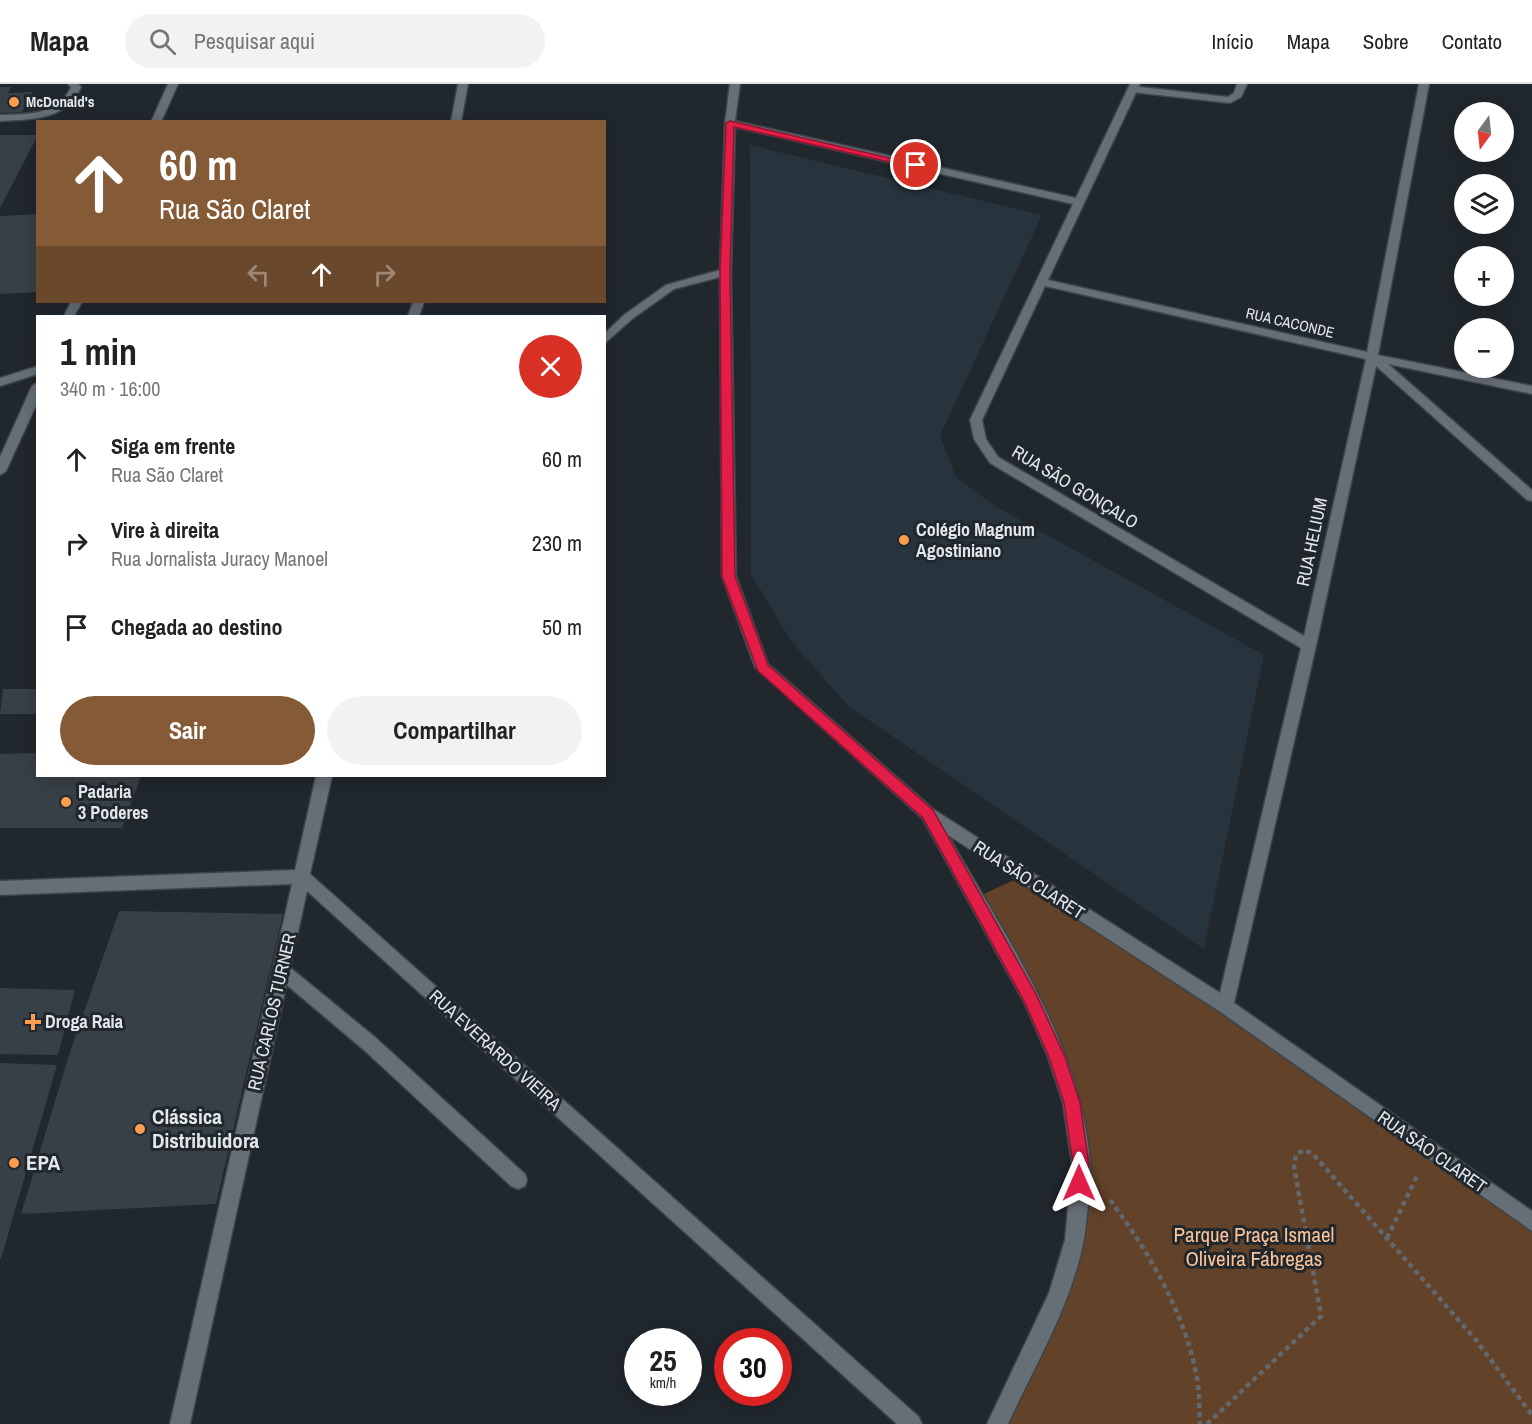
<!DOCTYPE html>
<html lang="pt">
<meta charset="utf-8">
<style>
:root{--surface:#fff;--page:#f2f2f2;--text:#222;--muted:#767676;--line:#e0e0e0;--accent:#845a37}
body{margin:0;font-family:"Archivo Narrow",sans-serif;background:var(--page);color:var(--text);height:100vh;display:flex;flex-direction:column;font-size:22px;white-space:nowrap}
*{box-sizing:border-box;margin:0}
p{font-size:20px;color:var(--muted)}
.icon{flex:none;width:33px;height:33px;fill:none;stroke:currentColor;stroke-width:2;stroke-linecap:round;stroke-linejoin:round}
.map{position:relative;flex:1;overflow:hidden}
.drawer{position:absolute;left:36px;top:231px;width:570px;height:462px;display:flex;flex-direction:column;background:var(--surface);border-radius:0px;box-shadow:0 3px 15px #0003}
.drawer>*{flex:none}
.banner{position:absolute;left:36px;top:36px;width:570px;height:183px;border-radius:0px;box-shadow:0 3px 15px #0003;background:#845a37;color:#fff;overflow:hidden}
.needle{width:39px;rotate:195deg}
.buttons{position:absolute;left:1454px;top:18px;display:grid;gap:12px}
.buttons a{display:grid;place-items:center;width:60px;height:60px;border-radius:50%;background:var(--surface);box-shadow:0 3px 15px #0003;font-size:30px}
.speed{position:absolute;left:624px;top:1244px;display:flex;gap:12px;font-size:30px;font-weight:700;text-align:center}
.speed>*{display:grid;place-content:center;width:78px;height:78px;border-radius:50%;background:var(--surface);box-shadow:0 3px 15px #0003;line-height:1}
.speed small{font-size:15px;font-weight:400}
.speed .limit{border:9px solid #d22;background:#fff;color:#111}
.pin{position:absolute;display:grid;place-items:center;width:51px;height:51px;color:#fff;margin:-26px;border:3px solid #fff;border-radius:50%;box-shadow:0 2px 6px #0007}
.me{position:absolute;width:66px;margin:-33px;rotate:0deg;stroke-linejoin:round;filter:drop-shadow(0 0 4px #0008)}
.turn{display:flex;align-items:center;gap:21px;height:126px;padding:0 24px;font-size:27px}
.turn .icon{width:78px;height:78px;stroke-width:2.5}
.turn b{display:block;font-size:42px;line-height:51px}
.lanes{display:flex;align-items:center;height:57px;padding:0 24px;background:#0003;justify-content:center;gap:30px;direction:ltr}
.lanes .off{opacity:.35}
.round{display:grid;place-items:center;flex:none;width:63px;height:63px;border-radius:32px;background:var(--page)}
.headline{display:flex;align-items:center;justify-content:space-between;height:102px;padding:0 24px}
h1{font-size:36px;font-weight:700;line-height:45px}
.cta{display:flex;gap:12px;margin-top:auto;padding:12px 24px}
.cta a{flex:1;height:69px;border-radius:36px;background:var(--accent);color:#fff;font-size:24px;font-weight:700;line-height:69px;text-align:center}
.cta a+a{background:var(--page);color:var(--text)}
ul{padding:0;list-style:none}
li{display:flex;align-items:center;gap:18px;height:84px;padding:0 24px}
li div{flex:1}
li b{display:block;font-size:22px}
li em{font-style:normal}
header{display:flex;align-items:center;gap:36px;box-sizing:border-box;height:84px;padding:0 30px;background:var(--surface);border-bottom:2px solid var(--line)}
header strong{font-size:28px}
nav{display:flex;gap:33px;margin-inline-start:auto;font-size:21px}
.search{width:420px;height:54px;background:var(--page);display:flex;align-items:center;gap:15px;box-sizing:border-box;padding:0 21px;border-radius:33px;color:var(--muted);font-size:22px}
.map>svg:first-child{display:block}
</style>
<header>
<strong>Mapa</strong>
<div class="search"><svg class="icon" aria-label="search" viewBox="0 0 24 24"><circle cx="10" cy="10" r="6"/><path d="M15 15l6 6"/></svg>Pesquisar aqui</div>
<nav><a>Início</a><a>Mapa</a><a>Sobre</a><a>Contato</a></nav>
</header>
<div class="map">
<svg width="1532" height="1340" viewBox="0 0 1532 1340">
<rect width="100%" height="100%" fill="#20272d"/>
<path fill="#27333d" d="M750,61L1042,131L940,352L956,393L995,422L1264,571L1204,865L848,622L791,557L751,490Z"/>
<path fill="#624229" d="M1014,796L1221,926L1532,1145V1340H1005L1076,1159L1077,1020L1062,959L984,810Z"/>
<path fill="#384047" d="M0,3H11L8,9L33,8L22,28L0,29Z
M0,51H38L0,124Z
M38,130V208L0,210V132Z
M3,605H38V630H0Z
M38,669V692H141L122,744H0V670Z
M119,827L283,830L216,1120L21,1130L69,971Z
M0,904L75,906L58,971L0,970Z
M0,979L57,981L1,1175H0Z"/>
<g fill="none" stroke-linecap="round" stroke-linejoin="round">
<g stroke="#3d4449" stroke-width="3">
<path id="service" d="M68,0H78L81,3C65,37 33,35 0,37V31C27,30 58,32 71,3Z
M1237,0H1247L1241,13L1230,19L1132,8L1127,5L1132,2L1228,13L1234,9Z
M281,879L287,881L376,954L525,1090L527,1096L525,1102L518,1105L511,1102L364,966L275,891L273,886L275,881Z"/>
</g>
<g stroke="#3d4449" stroke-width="3">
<path id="minor" d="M168,0H178L161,38H151Z
M458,0H468L461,38H451Z
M730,0H740L735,37L1076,114L1130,0H1140L1048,196L1367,268L1419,0H1429L1378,271L1532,302V310L1388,280L1532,406V417L1527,416L1376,282L1316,562L1234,919L1532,1127V1147L1219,927L948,751C1005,852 1081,960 1090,1078C1091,1098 1087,1135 1084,1155C1072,1220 1035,1281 1008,1340H987L1049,1209L1065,1156L1072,1080L1063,1019L1048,973L1025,920L923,735L755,583L722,492L720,193L674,205L632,235L604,260V250L624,231L666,201L720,186L725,39ZM735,43L1073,120L970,336L974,355L990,379L1301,564L1220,909L933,725L768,580L736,492L731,188ZM1045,202L1366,275L1304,552L998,373L986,355L982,336Z
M71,218H82L74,232H64Z
M413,218H424L419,232H408Z
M38,282V290L0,302V294Z
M38,298V317L6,387L0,391V373L32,302Z
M316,692H332L310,790L919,1333L922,1340H897L307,807L190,1340H170L292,800L0,811V797L295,786Z"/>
</g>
<path stroke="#62686d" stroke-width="4.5" stroke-dasharray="5 4" stroke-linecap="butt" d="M1110,1116C1149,1168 1185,1229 1197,1294C1200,1309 1199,1325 1200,1340
M1387,1154L1418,1090
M1207,1340L1321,1232L1294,1083L1296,1070L1305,1066L1313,1070L1476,1256L1532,1331"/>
<use href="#service" fill="#666e76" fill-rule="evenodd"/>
<use href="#minor" fill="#666e76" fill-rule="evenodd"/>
</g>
<path fill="#e11d48" stroke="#92132f" stroke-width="1.5" d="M730,37L920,81L916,84L734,43L730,188L735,492L768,581L933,726L1036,910L1065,973L1080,1019L1089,1080L1085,1105L1079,1107L1073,1105L1071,1099L1073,1080L1064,1019L1049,973L1025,919L923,734L758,587L722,492L720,188L726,39Z"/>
<g fill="#fb9e50" stroke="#20272d" stroke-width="2">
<circle cx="14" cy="18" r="6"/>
<circle cx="904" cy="456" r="6"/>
<circle cx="66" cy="718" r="6"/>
<path d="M30 929h6v6h6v6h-6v6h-6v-6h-6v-6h6z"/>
<circle cx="140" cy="1045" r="6"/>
<circle cx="14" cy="1079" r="6"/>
</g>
<g text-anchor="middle" stroke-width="6" stroke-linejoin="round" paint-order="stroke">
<g font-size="15" font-weight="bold" fill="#e3e8ec" stroke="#20272d" text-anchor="start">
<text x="26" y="23">McDonald's</text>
</g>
<g font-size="15" fill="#e3e8ec" stroke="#20272d">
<text transform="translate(1290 239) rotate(13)" y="5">RUA CACONDE</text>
</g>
<g font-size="18" fill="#e3e8ec" stroke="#20272d">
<text transform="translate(1075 403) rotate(31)" y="6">RUA SÃO GONÇALO</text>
<text transform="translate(1312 458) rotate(-78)" y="6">RUA HELIUM</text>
<text transform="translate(1029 796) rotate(33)" y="6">RUA SÃO CLARET</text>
<text transform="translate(272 928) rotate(-77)" y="6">RUA CARLOS TURNER</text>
<text transform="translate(495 966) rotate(42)" y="6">RUA EVERARDO VIEIRA</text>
<text transform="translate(1432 1068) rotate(35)" y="6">RUA SÃO CLARET</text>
</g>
<g font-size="18" font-weight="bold" fill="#e3e8ec" stroke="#20272d" text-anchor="start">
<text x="916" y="452">Colégio Magnum<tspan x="916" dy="21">Agostiniano</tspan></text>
<text x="78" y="714">Padaria<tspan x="78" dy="21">3 Poderes</tspan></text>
<text x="45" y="944">Droga Raia</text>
</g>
<g font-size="21" font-weight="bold" fill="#e3e8ec" stroke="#20272d" text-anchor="start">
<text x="152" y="1040">Clássica<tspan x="152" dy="24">Distribuidora</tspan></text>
<text x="26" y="1086">EPA</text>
</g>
<g font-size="21" fill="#fdc397" stroke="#20272d">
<text x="1254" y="1158">Parque Praça Ismael<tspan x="1254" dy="24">Oliveira Fábregas</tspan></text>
</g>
</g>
</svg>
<div class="buttons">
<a><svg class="needle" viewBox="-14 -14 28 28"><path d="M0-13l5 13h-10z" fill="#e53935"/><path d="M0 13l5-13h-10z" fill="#767676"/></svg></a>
<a><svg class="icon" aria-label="layers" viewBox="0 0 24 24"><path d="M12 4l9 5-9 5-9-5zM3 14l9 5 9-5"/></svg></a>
<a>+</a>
<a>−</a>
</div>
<div class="speed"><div>25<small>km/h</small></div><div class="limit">30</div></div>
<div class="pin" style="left:916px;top:81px;background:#d93025"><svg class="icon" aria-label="arrive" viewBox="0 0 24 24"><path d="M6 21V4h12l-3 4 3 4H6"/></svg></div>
<svg class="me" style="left:1079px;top:1099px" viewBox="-20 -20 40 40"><path d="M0-17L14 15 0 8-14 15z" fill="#e11d48" stroke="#fff" stroke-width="4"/></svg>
<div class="banner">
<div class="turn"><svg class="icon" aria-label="ahead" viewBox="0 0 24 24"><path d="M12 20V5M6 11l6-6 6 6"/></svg><div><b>60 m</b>Rua São Claret</div></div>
<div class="lanes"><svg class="icon off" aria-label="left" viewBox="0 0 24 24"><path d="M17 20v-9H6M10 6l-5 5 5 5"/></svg><svg class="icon" aria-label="ahead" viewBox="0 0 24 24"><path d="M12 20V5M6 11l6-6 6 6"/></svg><svg class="icon off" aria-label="right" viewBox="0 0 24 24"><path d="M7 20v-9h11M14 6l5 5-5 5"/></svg></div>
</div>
<section class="drawer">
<div class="headline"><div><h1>1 min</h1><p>340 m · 16:00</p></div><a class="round" style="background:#d93025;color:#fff"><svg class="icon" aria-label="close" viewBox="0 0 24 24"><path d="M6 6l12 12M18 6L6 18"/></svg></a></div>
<ul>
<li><svg class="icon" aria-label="ahead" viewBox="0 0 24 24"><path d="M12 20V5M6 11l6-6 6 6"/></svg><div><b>Siga em frente</b><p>Rua São Claret</p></div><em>60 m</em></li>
<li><svg class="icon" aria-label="right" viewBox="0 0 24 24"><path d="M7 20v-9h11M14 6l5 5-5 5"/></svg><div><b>Vire à direita</b><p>Rua Jornalista Juracy Manoel</p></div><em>230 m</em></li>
<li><svg class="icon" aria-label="arrive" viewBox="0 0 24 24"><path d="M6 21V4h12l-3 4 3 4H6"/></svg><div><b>Chegada ao destino</b></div><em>50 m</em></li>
</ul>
<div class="cta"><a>Sair</a><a>Compartilhar</a></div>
</section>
</div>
